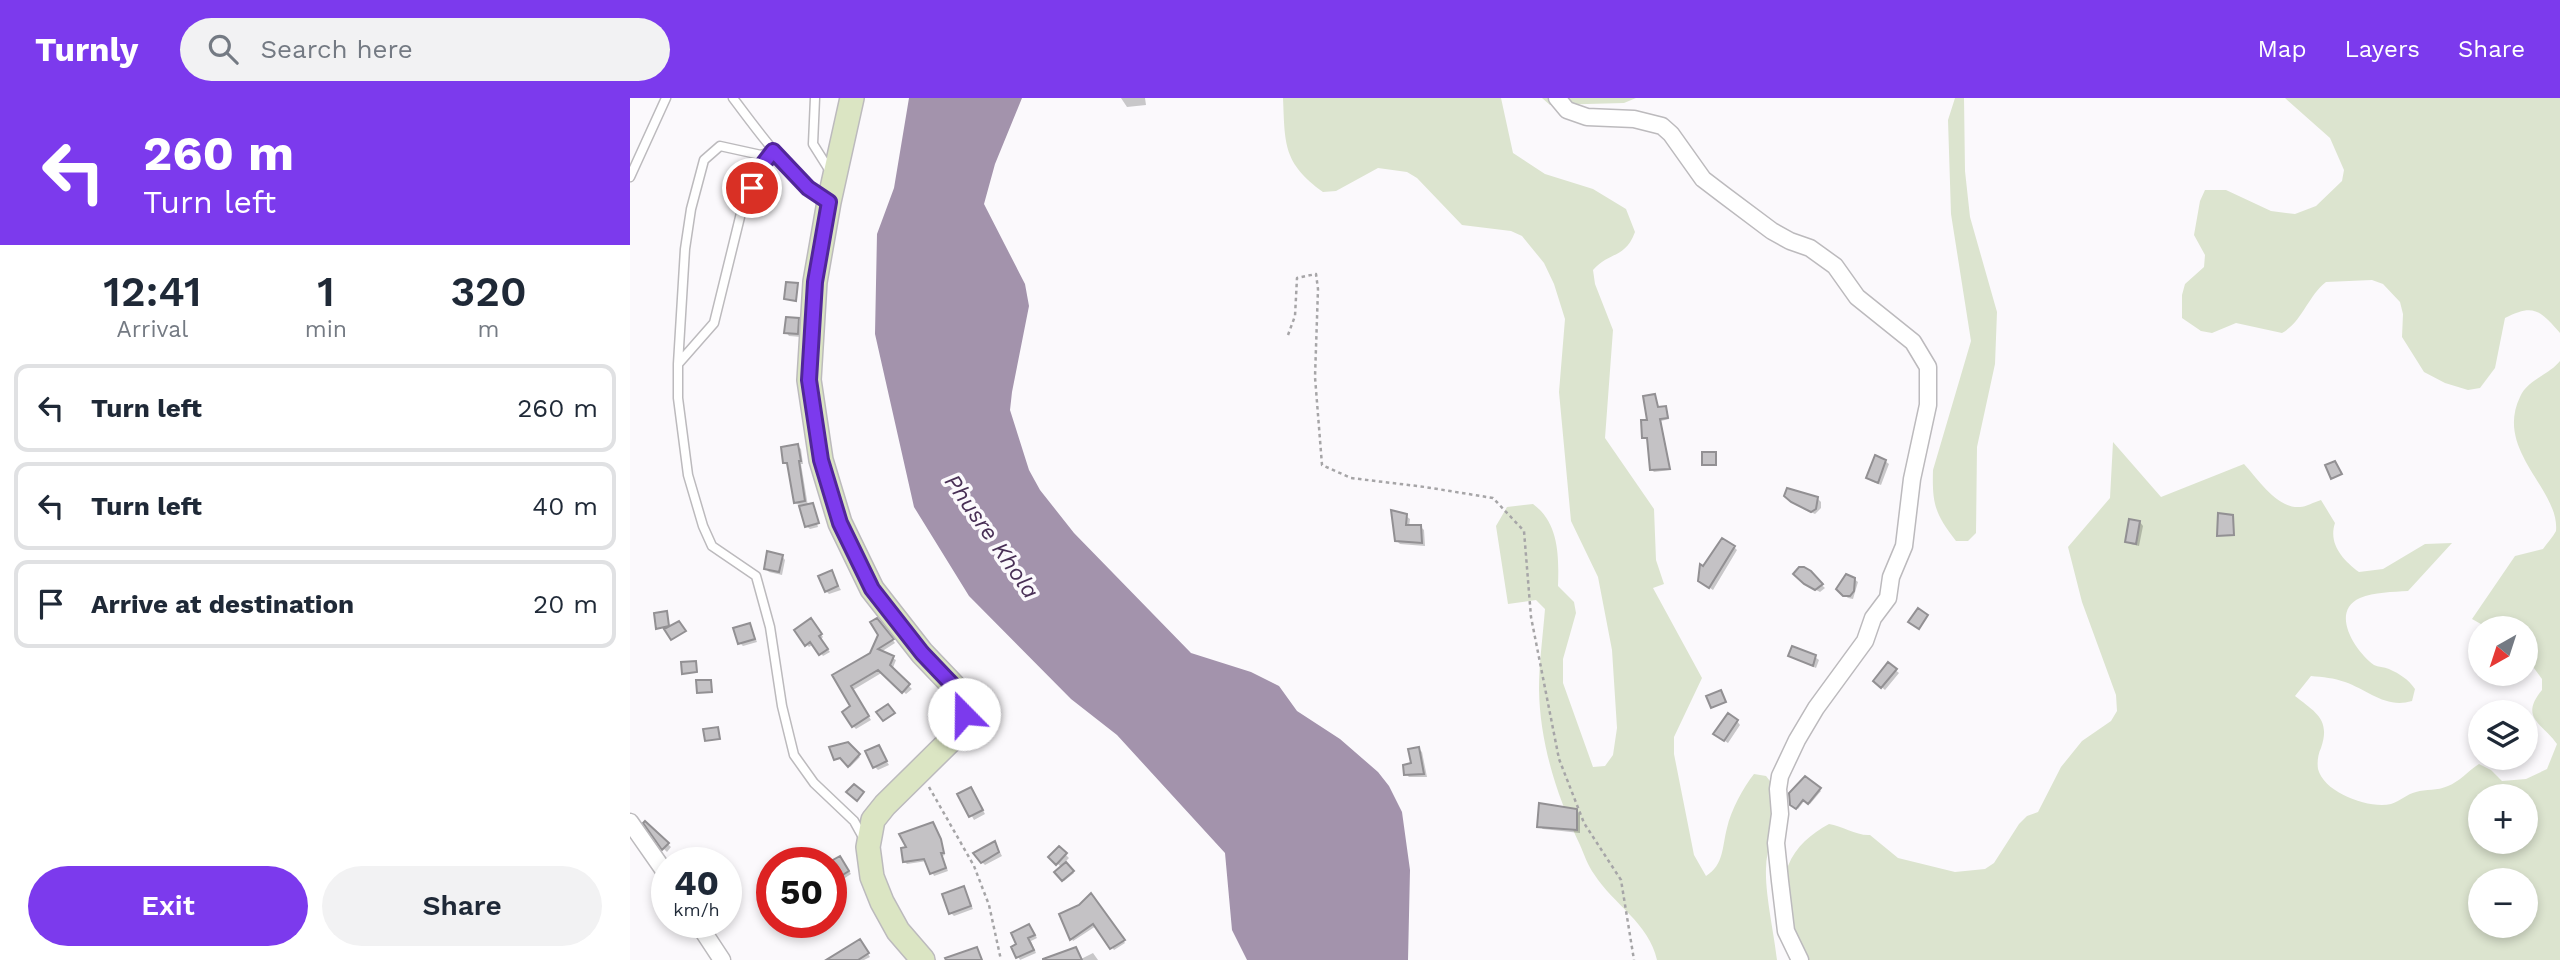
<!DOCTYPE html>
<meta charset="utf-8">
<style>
:root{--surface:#fff;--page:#f2f2f3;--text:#1f2937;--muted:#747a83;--line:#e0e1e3;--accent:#7c3aed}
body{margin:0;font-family:"Work Sans",sans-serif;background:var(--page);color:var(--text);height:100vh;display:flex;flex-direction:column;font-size:26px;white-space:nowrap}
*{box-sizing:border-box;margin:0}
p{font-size:23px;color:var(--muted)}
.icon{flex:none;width:38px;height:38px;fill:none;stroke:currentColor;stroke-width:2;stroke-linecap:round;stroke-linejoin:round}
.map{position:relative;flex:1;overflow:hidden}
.side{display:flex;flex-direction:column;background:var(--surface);width:630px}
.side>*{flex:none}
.hud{background:#7c3aed;color:#fff;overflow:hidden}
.needle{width:46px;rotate:219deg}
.buttons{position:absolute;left:1838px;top:518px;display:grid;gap:14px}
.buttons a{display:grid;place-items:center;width:70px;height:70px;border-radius:50%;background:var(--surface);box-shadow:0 4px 10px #0003;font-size:35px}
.speed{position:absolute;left:21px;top:749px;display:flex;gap:14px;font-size:35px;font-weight:700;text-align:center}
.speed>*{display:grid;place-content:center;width:91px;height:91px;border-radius:50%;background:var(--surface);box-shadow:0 4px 10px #0003;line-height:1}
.speed small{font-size:18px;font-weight:400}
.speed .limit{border:10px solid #d22;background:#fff;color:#111}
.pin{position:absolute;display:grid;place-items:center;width:60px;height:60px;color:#fff;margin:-30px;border:4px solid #fff;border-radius:50%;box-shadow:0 2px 7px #0007}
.me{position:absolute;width:77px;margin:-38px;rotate:338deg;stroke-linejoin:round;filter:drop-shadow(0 0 5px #0008)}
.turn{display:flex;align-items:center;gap:24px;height:147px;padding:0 28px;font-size:32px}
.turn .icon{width:91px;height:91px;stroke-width:2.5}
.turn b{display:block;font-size:49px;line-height:60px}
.eta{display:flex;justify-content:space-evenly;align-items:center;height:119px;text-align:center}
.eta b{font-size:42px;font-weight:600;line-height:49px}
.action{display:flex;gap:14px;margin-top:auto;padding:14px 28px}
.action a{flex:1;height:80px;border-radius:42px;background:var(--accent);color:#fff;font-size:28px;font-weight:600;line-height:80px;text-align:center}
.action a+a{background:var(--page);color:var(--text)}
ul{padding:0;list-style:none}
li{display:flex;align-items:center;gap:21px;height:88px;margin:0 14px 10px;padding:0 14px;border:4px solid var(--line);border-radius:14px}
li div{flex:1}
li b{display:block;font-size:26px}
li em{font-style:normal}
header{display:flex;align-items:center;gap:42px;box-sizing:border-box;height:98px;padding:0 35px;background:var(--accent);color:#fff}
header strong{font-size:33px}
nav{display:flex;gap:38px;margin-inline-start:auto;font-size:24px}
.search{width:490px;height:63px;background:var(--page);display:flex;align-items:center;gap:18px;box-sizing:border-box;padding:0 24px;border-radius:38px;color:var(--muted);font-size:26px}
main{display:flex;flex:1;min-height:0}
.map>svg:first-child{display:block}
</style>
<header>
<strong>Turnly</strong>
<div class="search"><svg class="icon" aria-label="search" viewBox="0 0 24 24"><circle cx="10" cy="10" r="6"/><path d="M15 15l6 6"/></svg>Search here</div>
<nav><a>Map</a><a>Layers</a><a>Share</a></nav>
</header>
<main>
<section class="side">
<div class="hud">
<div class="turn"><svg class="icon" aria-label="left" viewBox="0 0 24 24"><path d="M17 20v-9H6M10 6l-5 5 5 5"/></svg><div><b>260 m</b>Turn left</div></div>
</div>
<div class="eta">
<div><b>12:41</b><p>Arrival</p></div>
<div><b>1</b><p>min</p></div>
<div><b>320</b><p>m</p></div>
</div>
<ul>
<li><svg class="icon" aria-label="left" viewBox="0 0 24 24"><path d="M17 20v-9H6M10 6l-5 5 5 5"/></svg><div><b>Turn left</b></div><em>260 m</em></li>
<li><svg class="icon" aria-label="left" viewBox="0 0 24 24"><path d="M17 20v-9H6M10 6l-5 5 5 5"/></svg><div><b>Turn left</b></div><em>40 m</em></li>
<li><svg class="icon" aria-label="arrive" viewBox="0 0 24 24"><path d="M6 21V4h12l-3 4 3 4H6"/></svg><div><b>Arrive at destination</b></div><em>20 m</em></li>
</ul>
<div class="action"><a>Exit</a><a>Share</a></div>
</section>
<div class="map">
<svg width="1930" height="862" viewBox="0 0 1930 862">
<rect width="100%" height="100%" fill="#fbf9fc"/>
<path fill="#dce4cf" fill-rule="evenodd" d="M653,0H871L883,55L915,76L963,91L996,111L1005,134C995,161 980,153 963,172L965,186L983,232L975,340L1024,411L1026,462L1034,486L1023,490L1072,580L1044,639V656L1064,757L1076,778C1094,767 1092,749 1097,730C1101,712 1113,690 1124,676L1136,678C1160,705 1136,740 1136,771C1135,796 1144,835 1147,862H1027C1019,825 983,806 964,776C958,768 954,756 950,747C927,698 910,646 909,592C909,565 913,537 915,511L906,502L878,506L866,428L877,409L903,406C929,425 929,458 928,488L944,504L946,515L933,561V585L963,669L975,668L983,657L987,630L982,552L968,479L941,423L929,294L935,221L924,186L914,165L892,138L881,133L832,127L787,80L777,74L748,70L706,93L693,94C653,65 655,46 653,0Z
M912,0H1006L994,5L920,7Z
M1325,0H1334L1335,73L1340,119L1367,214L1365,266L1347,349L1346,435L1338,443H1326C1305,416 1302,406 1303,372L1341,243L1321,116L1318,22Z
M1655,0H1930V235C1909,211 1903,206 1875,220L1865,270L1850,290L1838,292L1815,285L1794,274L1772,239L1773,216L1770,204L1753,186L1742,182L1696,184C1678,198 1672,224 1652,235L1606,225L1582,235L1571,233L1552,220V197L1555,186L1574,169L1575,157L1564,137L1570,103L1575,92H1596L1641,113L1665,116L1686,108L1712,83L1714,72L1700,40Z
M1930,263V862H1177C1164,839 1147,794 1158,768C1166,748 1181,736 1199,726C1212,728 1227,738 1240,737L1268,760L1325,774L1355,771L1364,765L1389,726L1397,718L1408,714L1431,669L1452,643L1481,623L1487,613L1486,597L1452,504L1438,449L1480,400L1483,344L1531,399L1614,366C1628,381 1647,411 1670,409C1676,409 1684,404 1691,402L1705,425C1698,446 1713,462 1729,474L1753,471L1795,446L1822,445L1778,493C1763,494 1744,494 1730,500C1699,514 1726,554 1744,567C1748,569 1754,569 1759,571C1770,576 1778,581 1785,591L1782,603C1756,611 1738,592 1715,584C1704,580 1693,579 1681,578L1665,598C1685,614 1701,621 1691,650C1688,656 1687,664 1688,671C1694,695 1739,711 1761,706C1770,703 1777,696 1786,694C1796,691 1807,693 1818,688C1829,684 1838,673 1849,666L1861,672L1872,683L1896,681L1917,671L1927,646C1912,625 1889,620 1912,592V581L1895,558V530H1858L1842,521L1885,458L1913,451C1917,445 1923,439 1926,433C1930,391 1864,353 1890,299C1897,282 1919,277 1930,263ZM1850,698H1895V744H1850ZM1850,782H1895V828H1850Z"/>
<path fill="#a393ac" d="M279,0H392L365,66L354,106L395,186L399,208L382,294L380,312L399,372L410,392L444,435L561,555L621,574L649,588L667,613L710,641L748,674L759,688L772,714L780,772L778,862H617L602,832L595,755L487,637L441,601L339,498L284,409L245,236L247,136L264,90Z"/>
<path fill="#0003" d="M491,0H515L516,7L497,9Z
M168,222L171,226V239L159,238L156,234Z
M1025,298L1029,311L1037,312L1039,321L1031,323L1040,372L1024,374L1022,372L1019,341L1013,339Z
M168,348L171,351L173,366H171L178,408H184H182L188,429L180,431L176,428L171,408L165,405L158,368L155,364Z
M1255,363L1259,366L1251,387L1241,383L1238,380Z
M1156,398L1187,400L1191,404V410L1185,416L1166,407Z
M776,418L780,421L779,429H791L794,432L795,448L770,446L767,443Z
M1510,424L1513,428L1509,448L1501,446L1497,443Z
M1104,449L1107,452L1083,492L1074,486Z
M152,458L155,462L152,477L139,474L135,470Z
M1173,470L1195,490L1190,494L1175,486Z
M201,474L211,492L199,496L196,493Z
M1224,481L1228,484L1223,501L1218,500L1208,491Z
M183,525L193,539L191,541L200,554L193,558L184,546L179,549L177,547Z
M250,525L265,545L251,554L266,562L262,572L282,591L276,596L253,574L223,592L241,622L226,631L223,628V609L204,578L241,556L250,537Z
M120,527L127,544L113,548L110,545Z
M1160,558L1185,559L1189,562L1186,570Z
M1259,567L1269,575L1255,592L1245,583Z
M1107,623L1110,627L1098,645L1089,639Z
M217,646L230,659L220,669L213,660L205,661Z
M248,649L259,667L248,672L245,669Z
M789,651L792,654L797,679H779L776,676Z
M1175,680L1191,693L1180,706L1175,702L1168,711L1162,706Z
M344,695L355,716L344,722L330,697Z
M946,713L950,716V735L913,731L909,728Z
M17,726L41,749L37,754L34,751Z
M305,729L315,757L312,758L318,773L304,778L297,763L277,766L275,764Z
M365,745L372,758L355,767L352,764Z
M429,750L439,760L434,765L444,775L434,783L426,774L432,770L421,759Z
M213,763L221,776L201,789V765Z
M333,790L343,811L324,818L321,815Z
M463,799L495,845L484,852L466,828L443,843L431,817L450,808Z
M402,831L407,840L401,843L406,855L390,862L383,850Z
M232,846L240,859L234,862H207Z
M463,855L468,862H449Z"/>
<path fill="#c4c2c5" stroke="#929093" stroke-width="2" d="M156,184L168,185L166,203L154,201Z
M156,219L169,220L168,236L154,235Z
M1025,296L1028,309L1036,308L1038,320L1030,321L1040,371L1020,372L1017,340H1012L1011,322H1017L1013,298Z
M168,346L171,363H169L175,403L164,405L157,365H153L151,349Z
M1072,354H1086V367H1072Z
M1245,357L1256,362L1248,385L1236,380Z
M1705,363L1712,376L1701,381L1695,367Z
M1157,390L1188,399L1186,411L1181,414L1161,404L1154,398Z
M183,405L189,425L175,429L169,408Z
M761,412L777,416L776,427H791L792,445L765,443Z
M1588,415L1603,417L1604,437L1587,438Z
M1499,421L1510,423L1506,446L1495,444Z
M1092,440L1105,448L1079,490L1068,483L1070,466L1073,468Z
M137,453L153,457L149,474L134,471Z
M1169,469H1174L1181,473L1193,486L1185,492L1174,486L1163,476Z
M202,472L208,488L195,494L188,478Z
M1216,476L1225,480L1224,493L1220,498H1213L1206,491Z
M1288,510L1298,517L1289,531L1278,524Z
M37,513L39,528L26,531L24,515Z
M181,520L192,536L189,538L198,551L189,557L180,544L175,548L164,532Z
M247,520L264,541L248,551L264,558L260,567L280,586L272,595L248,572L221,588L239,618L222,629L212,614L220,608L202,577L240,555L248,537L240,524Z
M49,523L56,533L41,542L34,531Z
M120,525L125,541L108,546L103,530Z
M1162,548L1186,557L1183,568L1158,558Z
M66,563L67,574L52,576L51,564Z
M1258,564L1267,571L1251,590L1243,583Z
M66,582H81L82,594L67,595Z
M1091,592L1096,604L1081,610L1076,598Z
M258,606L265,615L253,623L246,614Z
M1098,615L1108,622L1094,643L1083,636Z
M88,629L90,641L75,643L73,631Z
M218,644L230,656L218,669L210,660L204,662L199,649Z
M249,647L257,663L243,670L235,653Z
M789,649L794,676L774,677L773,667L781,665L778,651Z
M1175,678L1191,690L1178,706L1173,702L1166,711L1160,707L1159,695Z
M224,686L234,694L227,703L216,694Z
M341,689L353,712L339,719L327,696Z
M909,705L947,711V732L907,729Z
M15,723L39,745L32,752L13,725Z
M303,724L311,741L314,755H311L316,770L300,776L294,761L273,764L271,750L276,749L269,736Z
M365,743L369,754L351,765L343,755Z
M429,748L437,755L426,767L418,759Z
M210,758L219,773L201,784V763Z
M436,764L444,773L432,783L424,774Z
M334,788L341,808L319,816L312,796Z
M461,795L495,842L480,851L463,826L440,842L429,816L449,807Z
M399,826L405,837L398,840L404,852L386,860L381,849L386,846L381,835Z
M230,841L239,855L228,862H196Z
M347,849L352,862H316L315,860Z
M446,849L452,862H413V861Z"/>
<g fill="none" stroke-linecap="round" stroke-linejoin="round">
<g stroke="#bcbabd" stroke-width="11">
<path id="service" d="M103,0C131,37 158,76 197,102
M185,0L183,46L200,73
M0,79L36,0
M48,266L55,151L61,111L74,62L90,48L131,57L143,53L134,65L111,115L84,225L48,266V300L58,377L73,428L82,448L126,478L140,529L152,608L164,657L184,685L224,723L234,741"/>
</g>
<g stroke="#bcbabd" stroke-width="19">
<path id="minor" d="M927,0L937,12L957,19L1004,21L1032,28L1041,36L1073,81L1094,97L1142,133L1160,143L1180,150L1205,168L1227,199L1283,244L1298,269V307L1282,381L1274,448L1261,479L1258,500L1243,520L1235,543L1186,610L1167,642L1150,678L1148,691L1150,716L1146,745L1150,783L1156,833L1170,862
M0,724L37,777
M67,824L92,862"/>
</g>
<g stroke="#bcbabd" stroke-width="26">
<path id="secondary" d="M222,0L199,104L185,184L179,282L191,362L210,425L242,491L292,555L333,598L334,616L329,634L255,707L243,722L238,749L242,779L252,804L268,833L293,862"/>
</g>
<path stroke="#a6a5a7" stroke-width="2.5" stroke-dasharray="3.5 3.5" stroke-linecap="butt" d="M658,237L665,218L667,180L686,176L688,191L685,279L692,367L721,380L795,389L863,400L894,433L901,519L929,661L954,725L991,782L1004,862
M299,689L344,768L359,807L371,862"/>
<use href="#service" stroke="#fff" stroke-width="8"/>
<use href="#minor" stroke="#fff" stroke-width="16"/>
<use href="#secondary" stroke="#dbe5c3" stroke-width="23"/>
</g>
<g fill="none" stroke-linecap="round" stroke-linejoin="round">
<g stroke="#51269a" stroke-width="18">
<path id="route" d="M122,90L134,65L143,53L178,90L199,104L185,184L179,282L191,362L210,425L242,491L292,555L333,598L334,616"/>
</g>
<use href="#route" stroke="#7c3aed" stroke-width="12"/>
</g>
<g text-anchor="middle" stroke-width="7" stroke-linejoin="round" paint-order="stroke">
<g font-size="23" font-style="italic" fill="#482f55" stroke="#fbf9fc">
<text transform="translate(362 438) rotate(55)" y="8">Phusre Khola</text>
</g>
</g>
</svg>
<div class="buttons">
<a><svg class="needle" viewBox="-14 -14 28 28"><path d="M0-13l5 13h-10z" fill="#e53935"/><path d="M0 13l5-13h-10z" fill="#747a83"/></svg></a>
<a><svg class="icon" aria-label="layers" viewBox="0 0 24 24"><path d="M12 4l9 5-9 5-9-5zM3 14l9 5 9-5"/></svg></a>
<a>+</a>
<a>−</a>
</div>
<div class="speed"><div>40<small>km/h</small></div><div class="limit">50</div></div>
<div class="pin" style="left:122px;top:90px;background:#d93025"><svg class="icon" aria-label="arrive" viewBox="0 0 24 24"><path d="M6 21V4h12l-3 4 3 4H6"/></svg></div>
<svg class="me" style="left:334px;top:616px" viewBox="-20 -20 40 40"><circle r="19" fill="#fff"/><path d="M0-13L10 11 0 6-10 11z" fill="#7c3aed"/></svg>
</div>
</main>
